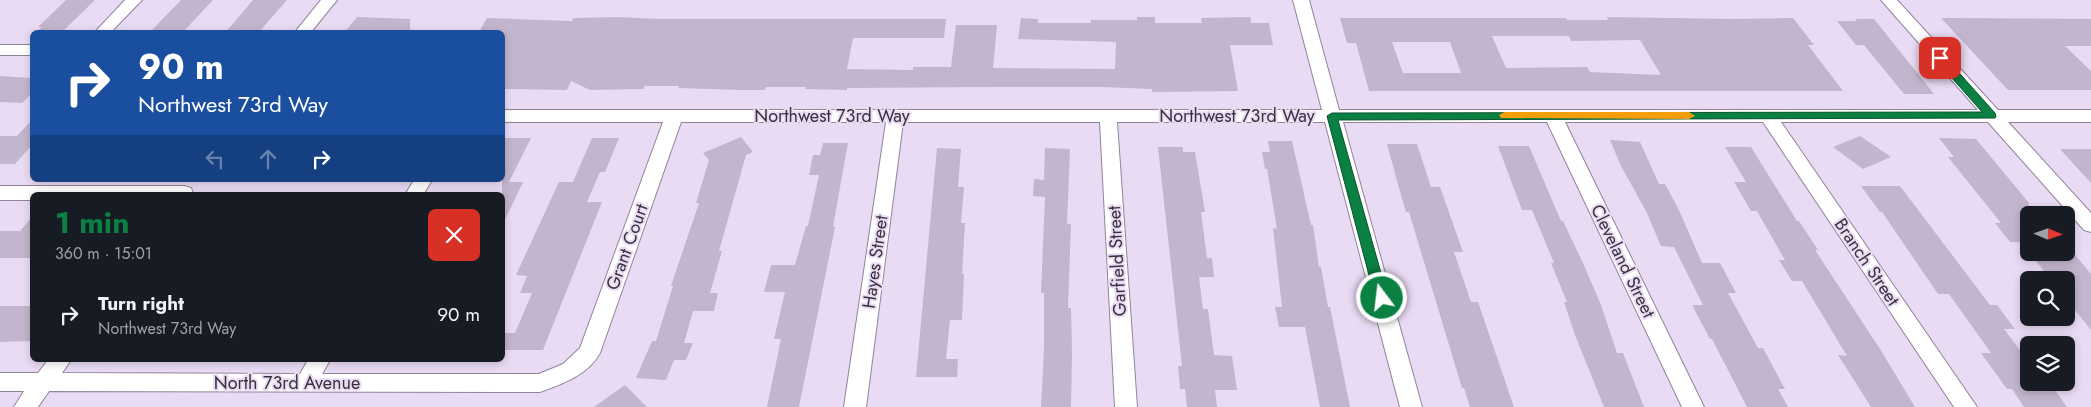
<!DOCTYPE html>
<meta charset="utf-8">
<style>
:root{--surface:#171b24;--page:#20242c;--text:#f1f3f6;--muted:#9ea1a6;--accent:#0b8043}
body{margin:0;font-family:Jost,sans-serif;background:var(--page);color:var(--text);height:100vh;display:flex;flex-direction:column;font-size:19px;white-space:nowrap}
*{box-sizing:border-box;margin:0}
p{font-size:16px;color:var(--muted)}
.icon{flex:none;width:28px;height:28px;fill:none;stroke:currentColor;stroke-width:2;stroke-linecap:round;stroke-linejoin:round}
.map{position:relative;flex:1;overflow:hidden}
.panel{position:absolute;left:30px;top:192px;width:475px;height:170px;display:flex;flex-direction:column;background:var(--surface);border-radius:8px;box-shadow:0 2px 8px #0003}
.panel>*{flex:none}
.top-card{position:absolute;left:30px;top:30px;width:475px;height:152px;border-radius:8px;box-shadow:0 2px 8px #0003;background:#1a4fa0;color:#fff;overflow:hidden}
.needle{width:32px;rotate:92deg}
.buttons{position:absolute;left:2020px;top:206px;display:grid;gap:10px}
.buttons a{display:grid;place-items:center;width:55px;height:55px;border-radius:8px;background:var(--surface);box-shadow:0 2px 8px #0003;font-size:25px}
.pin{position:absolute;display:grid;place-items:center;width:42px;height:42px;color:#fff;margin:-21px;border-radius:10px;box-shadow:0 2px 8px #0006}
.me{position:absolute;width:55px;margin:-28px;rotate:345deg;stroke-linejoin:round;filter:drop-shadow(0 0 4px #0008)}
.turn{display:flex;align-items:center;gap:18px;height:105px;padding:0 25px;font-size:22px}
.turn .icon{width:65px;height:65px;stroke-width:2.5}
.turn b{display:block;font-size:35px;line-height:42px}
.lanes{display:flex;align-items:center;height:48px;padding:0 25px;background:#0003;justify-content:center;gap:25px;direction:ltr}
.lanes .off{opacity:.35}
.round{display:grid;place-items:center;flex:none;width:52px;height:52px;border-radius:8px;background:var(--page)}
.overview{display:flex;align-items:center;justify-content:space-between;height:85px;padding:0 25px}
h1{font-size:30px;font-weight:700;line-height:38px;color:var(--accent)}
ul{padding:0;list-style:none}
li{display:flex;align-items:center;gap:15px;height:75px;padding:0 25px}
li div{flex:1}
li b{display:block;font-size:19px}
li em{font-style:normal}
.map>svg:first-child{display:block}
</style>
<div class="map">
<svg width="2091" height="407" viewBox="0 0 2091 407">
<rect width="100%" height="100%" fill="#eadbf4"/>
<path fill="#c3b5cd" fill-rule="evenodd" d="M66,0H95L62,32H36L42,27H38Z
M181,0H213L183,32H150Z
M253,0H287L259,32H226Z
M357,17L410,19V32H345Z
M619,17L658,19H946L944,38H853L847,69L913,70V67H951L956,25H997L993,68L1115,69L1116,42L1018,39L1021,18L1038,19V23H1091V20H1137V17H1155V23H1202L1201,18L1250,17L1251,23H1269L1273,45H1230L1238,91L1152,92V89L1102,87H992L847,88V90L805,89L806,87H766L765,90H740L678,88L679,86H645L643,89L590,90L571,81L567,90L502,89V32H479L487,18L572,21L573,18Z
M1607,17L1732,19L1793,18L1814,45H1808L1843,91H1369L1356,43H1347L1340,18H1566L1567,20H1608ZM1492,36H1569L1571,41L1640,40L1661,75L1590,72L1587,67L1506,68ZM1392,42H1450L1461,73H1403Z
M1941,18L2091,19V46H2065L2091,71V90H2008Z
M1855,19H1874L1934,94H1904L1864,45H1856L1837,21H1857Z
M0,76L32,78V93L22,103L0,102Z
M32,120V145L15,164H0V136H17Z
M1860,136L1891,157L1863,169L1833,147Z
M741,137L753,152L746,155L719,251H722L710,293H718L714,311H693L684,343H693L686,360H674L666,380L636,378L652,341H656L673,286H671L699,203H696L709,160L703,153Z
M502,138H531L509,182H523L502,226Z
M592,138H619L605,172H600L587,202H602L543,350H502V333H515L532,293H520L527,276L516,275L559,182H573Z
M1939,138L1976,139L2029,203V242H2010L1995,223H2001L1948,157H1954Z
M1610,140L1640,142L1659,184H1665L1678,208L1702,263H1720L1736,293H1728L1758,348H1763L1785,389H1778L1788,407H1747L1712,339H1710L1692,305H1703L1674,247L1661,246L1646,211L1621,166Z
M1268,141H1292L1311,225H1313L1319,267H1321L1328,307H1330L1350,407H1320L1305,327H1279L1275,307H1282L1273,228L1277,229L1267,169H1265L1262,152H1270Z
M823,143H848L840,187L833,227H835L799,407H767L781,339H774L785,292H764L771,265H795L806,226H808L819,175H809L813,155H820Z
M1387,144H1417L1431,187H1440L1463,252H1454L1471,302H1478L1514,407H1470L1464,388H1462L1409,212H1406L1399,188Z
M1498,146H1529L1561,221H1563L1583,263L1601,305L1617,353H1623L1644,407H1604L1575,335L1564,302H1567L1551,263H1554L1532,210H1522Z
M1158,147H1183V152H1195L1205,212H1201L1207,258H1212L1214,277H1199L1203,309H1208L1214,355L1232,356L1237,390H1215L1217,407H1187L1185,389H1180L1178,366H1182Z
M1725,147H1751L1797,221H1799L1818,250H1815L1880,349L1915,407H1871L1838,355L1847,356L1802,281H1792L1779,260H1785L1757,211H1751L1734,182H1746Z
M937,148L961,149L958,187H964L961,223H965L962,274H964L963,299L962,320H950L946,359H958L957,377H916Z
M1045,148L1070,149L1067,224H1071L1068,308H1071L1072,354L1071,407H1041L1044,349V293H1041L1045,197L1033,196L1034,179L1044,180Z
M2060,149H2091V183Z
M1861,186H1900L1990,305H1997L2015,329H2004L2029,362V382H2049L2067,407H2024L2012,389H2007L1981,353H1991L1949,294H1938L1882,212H1880Z
M32,217V258H0V231H20Z
M2066,244L2091,274V330L2066,299V280H2051L2029,252H2066Z
M0,306H32V341L0,342Z
M625,385L647,407H594Z"/>
<g fill="none" stroke-linecap="round" stroke-linejoin="round">
<g stroke="#91839a" stroke-width="2">
<path id="minor" d="M125,0H142L111,32H95Z
M321,0H337L311,32H295Z
M1293,0H1309L1339,110H1978L1881,0H1897L1998,110H2091V122H2008L2091,213V232L2084,230L1988,122H1781L1977,407H1954L1763,122H1565L1704,407H1682L1547,122H1343L1422,407H1400L1325,122H1117L1137,407H1115L1100,122H903L866,407H844L886,122H681L600,353C588,375 562,384 540,392L49,391L38,407H14L24,391H0V373H38L48,360H71L62,373L300,374L308,360H330L322,374H539L563,364L580,348L663,122H502V110H1322Z
M0,45H32V55H0Z
M414,180H432L423,195H405Z
M0,186H184L191,188L193,193L192,195H32V200H0Z"/>
</g>
<use href="#minor" fill="#fff" fill-rule="evenodd"/>
</g>
<path fill="#0b8043" stroke="#07532c" d="M1940,55L1944,56L1995,113L1996,116L1995,118L1338,120L1388,298L1386,301H1377L1375,298L1327,116L1332,113L1982,112L1936,60V56Z"/>
<path fill="#f59e0b" d="M1505,112H1689L1695,116L1689,119L1501,118L1499,115Z"/>
<g text-anchor="middle" stroke-width="4" stroke-linejoin="round" paint-order="stroke">
<g font-size="18" fill="#38323c" stroke="#eadbf4">
<text x="832" y="122">Northwest 73rd Way</text>
<text x="1237" y="122">Northwest 73rd Way</text>
<text transform="translate(627 247) rotate(-70)" y="6">Grant Court</text>
<text transform="translate(1117 261) rotate(-93)" y="6">Garfield Street</text>
<text transform="translate(1623 261) rotate(64)" y="6">Cleveland Street</text>
<text transform="translate(875 262) rotate(-82)" y="6">Hayes Street</text>
<text transform="translate(1867 262) rotate(56)" y="6">Branch Street</text>
<text x="287" y="389">North 73rd Avenue</text>
</g>
</g>
</svg>
<div class="buttons">
<a><svg class="needle" viewBox="-14 -14 28 28"><path d="M0-13l5 13h-10z" fill="#e53935"/><path d="M0 13l5-13h-10z" fill="#9ea1a6"/></svg></a>
<a><svg class="icon" aria-label="search" viewBox="0 0 24 24"><circle cx="10" cy="10" r="6"/><path d="M15 15l6 6"/></svg></a>
<a><svg class="icon" aria-label="layers" viewBox="0 0 24 24"><path d="M12 4l9 5-9 5-9-5zM3 14l9 5 9-5"/></svg></a>
</div>
<div class="pin" style="left:1940px;top:58px;background:#d93025"><svg class="icon" aria-label="arrive" viewBox="0 0 24 24"><path d="M6 21V4h12l-3 4 3 4H6"/></svg></div>
<svg class="me" style="left:1382px;top:298px" viewBox="-20 -20 40 40"><circle r="17" fill="#0b8043" stroke="#fff" stroke-width="3"/><path d="M0-11L8 9 0 5-8 9z" fill="#fff"/></svg>
<div class="top-card">
<div class="turn"><svg class="icon" aria-label="right" viewBox="0 0 24 24"><path d="M7 20v-9h11M14 6l5 5-5 5"/></svg><div><b>90 m</b>Northwest 73rd Way</div></div>
<div class="lanes"><svg class="icon off" aria-label="left" viewBox="0 0 24 24"><path d="M17 20v-9H6M10 6l-5 5 5 5"/></svg><svg class="icon off" aria-label="ahead" viewBox="0 0 24 24"><path d="M12 20V5M6 11l6-6 6 6"/></svg><svg class="icon" aria-label="right" viewBox="0 0 24 24"><path d="M7 20v-9h11M14 6l5 5-5 5"/></svg></div>
</div>
<section class="panel">
<div class="overview"><div><h1>1 min</h1><p>360 m · 15:01</p></div><a class="round" style="background:#d93025;color:#fff"><svg class="icon" aria-label="close" viewBox="0 0 24 24"><path d="M6 6l12 12M18 6L6 18"/></svg></a></div>
<ul>
<li><svg class="icon" aria-label="right" viewBox="0 0 24 24"><path d="M7 20v-9h11M14 6l5 5-5 5"/></svg><div><b>Turn right</b><p>Northwest 73rd Way</p></div><em>90 m</em></li>
</ul>
</section>
</div>
